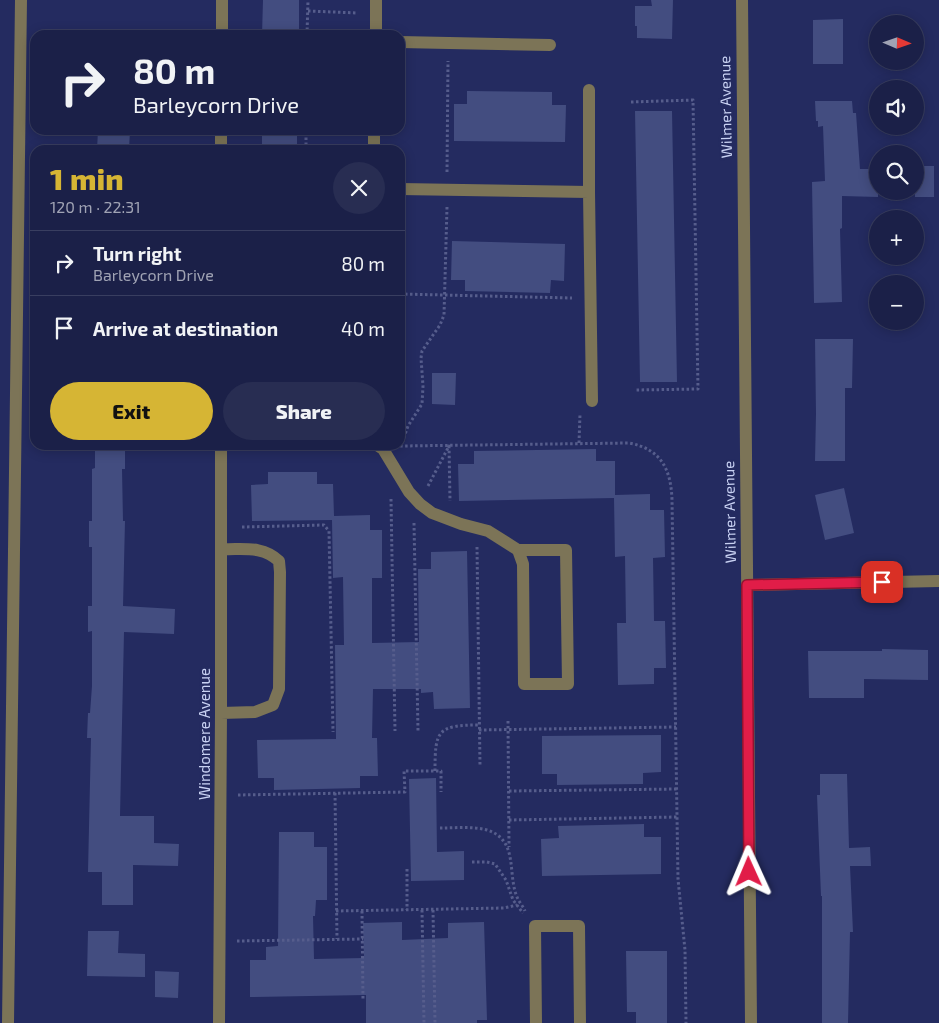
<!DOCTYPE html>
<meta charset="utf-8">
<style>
:root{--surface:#1b2048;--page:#282d52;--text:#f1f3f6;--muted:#a0a3b4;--line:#393e60;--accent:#d6b534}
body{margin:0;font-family:"Exo 2",sans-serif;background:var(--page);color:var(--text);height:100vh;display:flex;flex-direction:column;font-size:19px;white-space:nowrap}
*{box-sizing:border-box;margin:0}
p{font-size:16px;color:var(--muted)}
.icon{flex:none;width:28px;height:28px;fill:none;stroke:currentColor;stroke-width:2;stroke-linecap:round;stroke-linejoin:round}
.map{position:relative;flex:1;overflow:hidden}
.drawer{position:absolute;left:30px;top:145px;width:375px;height:305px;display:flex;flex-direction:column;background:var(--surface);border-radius:15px;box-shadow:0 2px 12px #0003,0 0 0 1px var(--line)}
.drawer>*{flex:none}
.banner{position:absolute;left:30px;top:30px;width:375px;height:105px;border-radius:15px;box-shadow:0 2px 12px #0003,0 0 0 1px var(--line);background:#1b2048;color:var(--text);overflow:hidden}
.needle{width:32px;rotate:92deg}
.tools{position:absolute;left:869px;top:15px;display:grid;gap:10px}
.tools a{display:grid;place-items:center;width:55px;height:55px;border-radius:50%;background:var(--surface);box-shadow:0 2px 12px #0003,0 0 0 1px var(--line);font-size:25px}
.pin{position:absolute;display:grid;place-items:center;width:42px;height:42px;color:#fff;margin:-21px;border-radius:10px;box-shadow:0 2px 8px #0006}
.me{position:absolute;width:55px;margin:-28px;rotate:359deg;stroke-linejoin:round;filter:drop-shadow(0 0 4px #0008)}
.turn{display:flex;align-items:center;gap:18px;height:105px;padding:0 20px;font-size:22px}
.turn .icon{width:65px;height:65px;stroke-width:2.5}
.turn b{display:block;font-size:35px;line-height:42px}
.round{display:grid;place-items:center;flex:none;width:52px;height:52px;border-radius:26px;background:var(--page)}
.headline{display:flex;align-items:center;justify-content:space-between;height:85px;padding:0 20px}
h1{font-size:30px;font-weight:800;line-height:38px;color:var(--accent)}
.primary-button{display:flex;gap:10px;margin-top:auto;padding:10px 20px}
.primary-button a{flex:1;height:58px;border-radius:30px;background:var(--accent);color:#111;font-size:20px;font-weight:800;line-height:58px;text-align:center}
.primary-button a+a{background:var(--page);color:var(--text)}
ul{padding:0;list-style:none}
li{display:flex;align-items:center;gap:15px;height:65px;padding:0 20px;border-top:1px solid var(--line)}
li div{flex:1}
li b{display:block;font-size:19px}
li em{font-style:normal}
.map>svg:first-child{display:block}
</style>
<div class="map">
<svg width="939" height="1023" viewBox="0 0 939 1023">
<rect width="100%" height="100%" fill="#242b60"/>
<path fill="#434d80" d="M263,0H299V35H262Z
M651,0H673L672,39L637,38V26H635V6H652Z
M843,19V64H813V20Z
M467,91L552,92V105H566L565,142L454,141V104H467Z
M815,101H852L853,113H856L860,169H878V197L842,196V228L840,229L842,302L814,303L812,182L825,181L823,126L818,127V121H816Z
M635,111H672L677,382H640Z
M98,130H130L129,150H97Z
M262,130H297V150H262Z
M915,166H934V197H915Z
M452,241L565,244L564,281L551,280L550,293L465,291V280H451Z
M815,339H853L852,388H845V461H815L816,414Z
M432,373H456L455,405L432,404Z
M95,445H125V469H122L123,521H125L123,606L175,609L174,634L124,632L120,816H154V843L179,844L178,866L133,865V905H102V872H88L91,738H87L88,713H90L92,686V631L88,632V606H92V547H89V521H92V469L95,468Z
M596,449V461H615V495L650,494V510H664L665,557L653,558L654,621H665L666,668H654V684L618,685L617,623H626L625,556L615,557L614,498L459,501L458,464H474V451Z
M268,472H317V484H333L334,516L370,515V530H382V578H372V643L419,642L418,569H431V552L467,551L470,708L434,709L433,692L421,693V689H373L372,738H377L378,776H360V788L274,790V778H258L257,740L336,739L335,645H344L343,577L333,578L332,520L252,521L251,485L268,484Z
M844,488L854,533L825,540L815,495Z
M882,649L928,650V680L864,679V698H809L808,651H882Z
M661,735V772L643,773V784L557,785V774H542V736Z
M820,774H847L849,848L870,847L871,866H850L853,932H850L848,1023H822V896H821L817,795H820Z
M436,778L437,852L464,851V880L411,881L409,779Z
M644,824V837H661V874L542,876L541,839L559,838L558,826Z
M279,832H314V847H327V900H316L315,916H313L314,959L364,958L363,923L402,922V940L448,938V923L484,922L487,1020H477V1023H366V995L250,997V960H266V947L278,946Z
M88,931H119L118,953L145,954V977L87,976Z
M626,951H667V1023H636V1012H627Z
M155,971L179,972L178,998L155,997Z"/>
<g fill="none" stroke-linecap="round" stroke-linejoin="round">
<path stroke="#565d8c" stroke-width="3" stroke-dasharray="2.5 2.5" stroke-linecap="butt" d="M308,11L358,13
M307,35L308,0
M631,102L693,100L698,389L636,390
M306,150V130
M447,172L448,61
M447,207L444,315L440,325L422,351L421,358L423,386L422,404L408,426L401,446L629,443C661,449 671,469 672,500L678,879L685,950L686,1023
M400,294L572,298
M579,443L580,414
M428,486L449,446L450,501
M391,499L395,731
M414,523L418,731
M242,527L324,525L329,531L333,732
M477,547L480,766
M508,721L509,847
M479,730L676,727
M435,771C435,731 437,725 479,725
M509,791L677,789
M335,793L337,939
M238,795L405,792L404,771H441V792
M509,820L677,817
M440,828C455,828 472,826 487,830C519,840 507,873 517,897C519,902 523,906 525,911
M472,862H487L495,864L506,880L513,900L523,913
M407,869V910
M422,910L424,1023
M433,910L435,1023
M336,911L504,908L517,905
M362,911L363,1000
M237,941L363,939"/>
<path stroke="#7c7457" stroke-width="12" d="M742,0L751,1023
M222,35V0
M376,35V0
M400,42L550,45
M589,90V192
M221,150V130
M374,150V130
M400,189L589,192L592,401
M377,445L383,449L409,492L420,504L432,513L461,524L488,531L518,550H566L568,684H524L523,564L518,550
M221,549C243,550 262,545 279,561L280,572L279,689L273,705L255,712L221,713
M747,585L939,581
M8,1023L21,0
M219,1023L221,713V445
M536,1023L535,926H579L580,1023"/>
</g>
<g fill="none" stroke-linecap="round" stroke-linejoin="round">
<g stroke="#92132f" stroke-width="12">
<path id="route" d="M749,872L747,585L882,582"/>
</g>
<use href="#route" stroke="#e11d48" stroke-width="9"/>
</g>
<g text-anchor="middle" stroke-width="5" stroke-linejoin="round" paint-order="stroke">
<g font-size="15" fill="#c8d1f2" stroke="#242b60">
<text transform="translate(726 107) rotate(-91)" y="5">Wilmer Avenue</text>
<text transform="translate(730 512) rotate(-91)" y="5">Wilmer Avenue</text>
<text transform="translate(205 734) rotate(-90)" y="5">Windomere Avenue</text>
</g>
</g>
</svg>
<div class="tools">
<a><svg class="needle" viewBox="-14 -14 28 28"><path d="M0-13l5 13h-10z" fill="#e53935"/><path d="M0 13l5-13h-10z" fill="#a0a3b4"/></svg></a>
<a><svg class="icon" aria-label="sound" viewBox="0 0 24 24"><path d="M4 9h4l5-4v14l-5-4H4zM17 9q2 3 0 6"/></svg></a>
<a><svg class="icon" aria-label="search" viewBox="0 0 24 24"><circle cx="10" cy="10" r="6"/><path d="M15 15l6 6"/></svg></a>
<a>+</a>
<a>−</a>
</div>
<div class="pin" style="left:882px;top:582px;background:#d93025"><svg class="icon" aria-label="arrive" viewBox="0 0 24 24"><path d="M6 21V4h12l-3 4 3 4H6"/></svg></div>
<svg class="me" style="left:749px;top:872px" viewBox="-20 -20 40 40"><path d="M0-17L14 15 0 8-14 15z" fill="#e11d48" stroke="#fff" stroke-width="4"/></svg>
<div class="banner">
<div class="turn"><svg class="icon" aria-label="right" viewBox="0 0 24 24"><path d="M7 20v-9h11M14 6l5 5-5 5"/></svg><div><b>80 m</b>Barleycorn Drive</div></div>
</div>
<section class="drawer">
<div class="headline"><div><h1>1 min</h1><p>120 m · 22:31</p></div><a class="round"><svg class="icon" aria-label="close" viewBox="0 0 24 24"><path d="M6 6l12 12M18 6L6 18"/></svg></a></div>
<ul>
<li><svg class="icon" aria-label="right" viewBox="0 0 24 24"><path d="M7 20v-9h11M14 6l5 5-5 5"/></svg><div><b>Turn right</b><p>Barleycorn Drive</p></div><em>80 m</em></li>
<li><svg class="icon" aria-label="arrive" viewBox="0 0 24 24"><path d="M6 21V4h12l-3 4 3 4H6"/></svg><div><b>Arrive at destination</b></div><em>40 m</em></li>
</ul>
<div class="primary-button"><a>Exit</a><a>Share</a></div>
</section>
</div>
